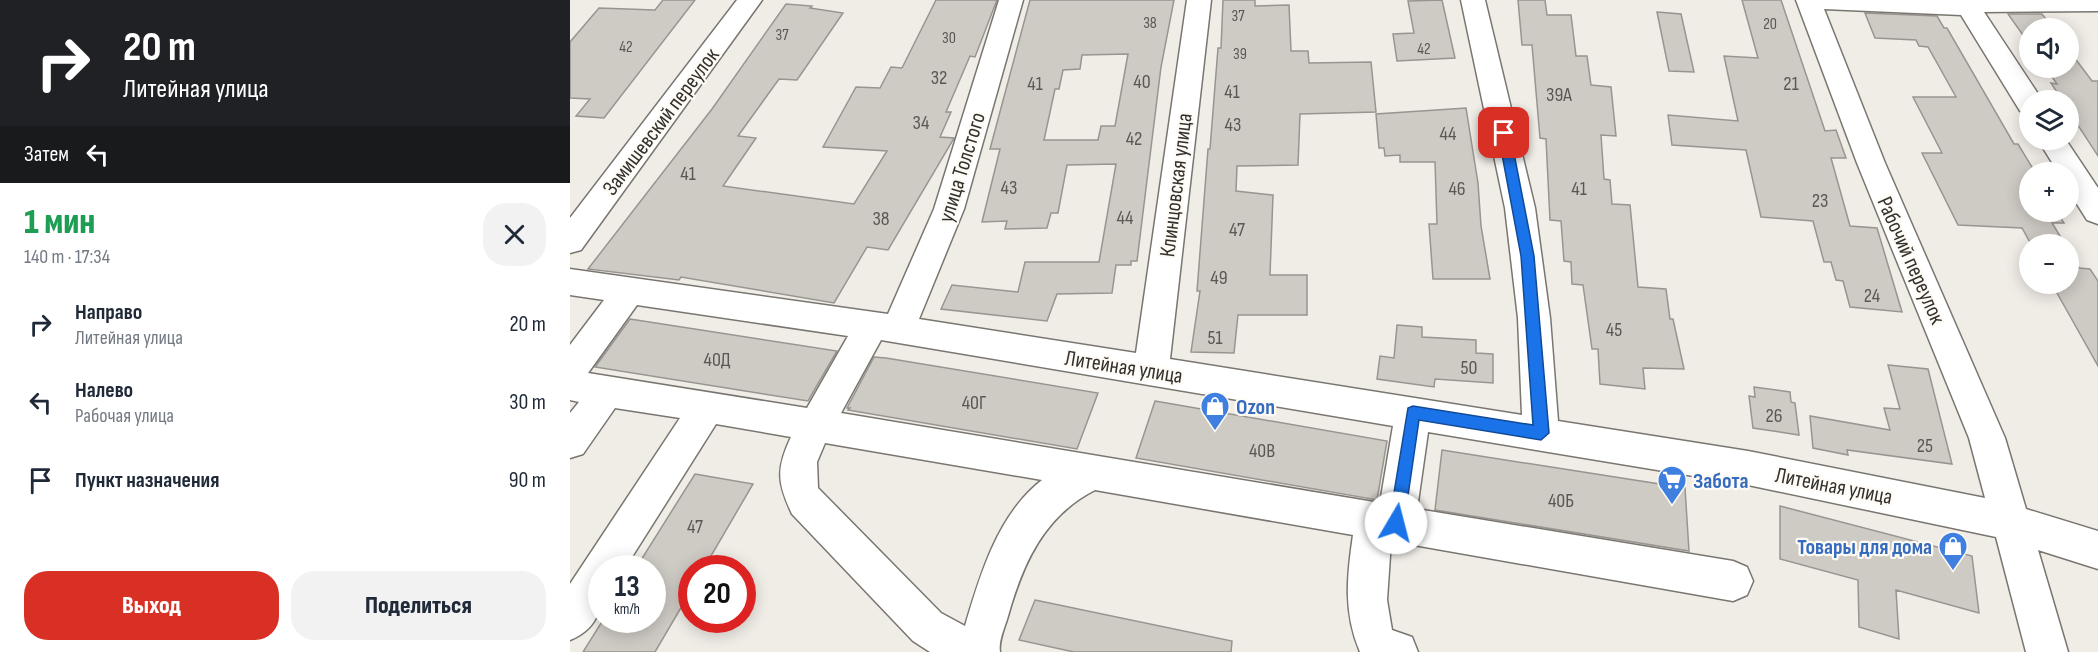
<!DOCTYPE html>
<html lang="ru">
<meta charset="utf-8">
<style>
:root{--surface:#fff;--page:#f2f2f3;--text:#1f2937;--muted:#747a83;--accent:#d93025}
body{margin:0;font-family:"Sofia Sans Condensed",sans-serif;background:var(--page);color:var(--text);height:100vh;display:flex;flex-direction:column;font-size:22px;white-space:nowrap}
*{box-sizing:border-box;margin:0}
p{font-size:20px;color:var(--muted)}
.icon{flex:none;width:33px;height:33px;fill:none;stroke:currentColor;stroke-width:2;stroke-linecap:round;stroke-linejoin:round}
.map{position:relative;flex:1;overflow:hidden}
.details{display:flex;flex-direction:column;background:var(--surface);width:570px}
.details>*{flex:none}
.guide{background:#202124;color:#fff;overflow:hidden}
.buttons{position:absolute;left:1449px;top:18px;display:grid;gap:12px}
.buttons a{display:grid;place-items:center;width:60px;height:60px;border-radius:50%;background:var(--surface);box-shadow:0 3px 15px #0003;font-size:30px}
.speed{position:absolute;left:18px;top:555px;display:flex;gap:12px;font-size:30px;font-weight:700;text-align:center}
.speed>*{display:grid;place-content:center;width:78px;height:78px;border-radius:50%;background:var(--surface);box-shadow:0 3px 15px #0003;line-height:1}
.speed small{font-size:15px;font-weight:400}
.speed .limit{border:9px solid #d22;background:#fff;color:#111}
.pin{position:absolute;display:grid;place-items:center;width:51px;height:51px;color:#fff;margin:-26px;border-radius:12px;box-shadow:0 3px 9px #0006}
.me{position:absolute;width:66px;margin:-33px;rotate:8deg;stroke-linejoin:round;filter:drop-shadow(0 0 4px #0008)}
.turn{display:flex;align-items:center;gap:21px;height:126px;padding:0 24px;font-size:27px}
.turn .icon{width:78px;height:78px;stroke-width:2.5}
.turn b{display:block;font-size:42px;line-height:51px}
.then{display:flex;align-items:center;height:57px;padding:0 24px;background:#0003;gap:12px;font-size:22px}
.round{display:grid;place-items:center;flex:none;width:63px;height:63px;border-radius:24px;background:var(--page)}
.head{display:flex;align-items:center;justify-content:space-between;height:102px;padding:0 24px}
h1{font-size:36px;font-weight:800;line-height:45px;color:#1e9e55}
.button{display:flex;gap:12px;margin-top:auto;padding:12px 24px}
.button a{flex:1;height:69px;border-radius:24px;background:var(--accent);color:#fff;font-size:24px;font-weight:800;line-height:69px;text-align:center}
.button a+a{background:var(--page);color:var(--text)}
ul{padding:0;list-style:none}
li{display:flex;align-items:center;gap:18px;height:78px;padding:0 24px}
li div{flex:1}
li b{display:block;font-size:22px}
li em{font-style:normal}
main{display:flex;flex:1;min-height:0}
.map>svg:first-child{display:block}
</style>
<main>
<section class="details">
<div class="guide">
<div class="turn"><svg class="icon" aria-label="right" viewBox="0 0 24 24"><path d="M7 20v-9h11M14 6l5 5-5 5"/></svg><div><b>20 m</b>Литейная улица</div></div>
<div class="then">Затем<svg class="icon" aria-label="left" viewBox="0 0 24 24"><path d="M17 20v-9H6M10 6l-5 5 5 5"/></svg></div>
</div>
<div class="head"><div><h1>1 мин</h1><p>140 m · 17:34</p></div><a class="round"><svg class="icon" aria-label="close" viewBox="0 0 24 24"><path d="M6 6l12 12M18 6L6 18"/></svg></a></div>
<ul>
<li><svg class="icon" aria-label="right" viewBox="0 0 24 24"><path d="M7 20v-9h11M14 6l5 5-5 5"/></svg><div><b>Направо</b><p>Литейная улица</p></div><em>20 m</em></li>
<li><svg class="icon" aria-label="left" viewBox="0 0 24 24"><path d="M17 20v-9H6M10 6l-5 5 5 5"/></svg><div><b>Налево</b><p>Рабочая улица</p></div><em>30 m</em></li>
<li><svg class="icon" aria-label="arrive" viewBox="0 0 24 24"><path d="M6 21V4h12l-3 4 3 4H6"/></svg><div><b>Пункт назначения</b></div><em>90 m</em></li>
</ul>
<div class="button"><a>Выход</a><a>Поделиться</a></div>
</section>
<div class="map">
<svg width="1528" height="652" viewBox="0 0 1528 652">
<rect width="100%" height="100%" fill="#f0ede7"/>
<path fill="#cecac4" stroke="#989590" stroke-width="1.5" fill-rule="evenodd" d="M93,0H125L34,118L6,116L20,99L0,98V42L29,8L85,10Z
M366,0H427L405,57L400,56L376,112H381L370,137L384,138L383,140L318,250L297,247L264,303L111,277L109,280L18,269L142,109L216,4L242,6L240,8L273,13L227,80L209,79L168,136L186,138L153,186L284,204L317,151L253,147L286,87L310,88L321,67L332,68Z
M460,0H604L591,67L567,261H561V265H546L542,293L487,294L477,321L371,309L382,285L448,292L455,262H529L546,164L497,165L488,213H481L477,228L435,229L437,221L412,222L430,149H420ZM558,54L545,126H531L528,140H474L485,89H489L493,70L510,69L512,55Z
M653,0H685V6L719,5L721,51H738L739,63L801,62L806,112L730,114L728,165L667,166L666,191L703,195L700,275H737V315H668L664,353L621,352L630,291H627L638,149H640L648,48H651Z
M872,0L885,58L827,61L823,34L844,33L838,1Z
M948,0H975L977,15H1001L1006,56H1017L1021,85L1041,87L1046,136L1031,135L1034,179L1040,180L1042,204L1060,205L1068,287L1096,289L1100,319H1103L1114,369L1073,368L1075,389L1030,384L1028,349H1022L1013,285L1002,284L1001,262L994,261L991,221L980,220L976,139L970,138L962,45H952Z
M1172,0H1211L1255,131L1266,130L1276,158H1261L1280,226L1307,228L1332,312L1280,307L1273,281L1266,280L1261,262H1254L1243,221L1191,217L1176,150L1102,145L1098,115L1168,121L1154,56L1188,58Z
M1087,12L1111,14L1124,72L1099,71Z
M1295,13L1367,16L1374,28H1377L1444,144H1448L1465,172H1460V212H1487L1494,223H1482L1495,244H1461L1452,228L1388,225L1352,153H1372L1343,97H1386L1358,47L1349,46L1346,40L1305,38Z
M1438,14H1472L1483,28H1460V45Z
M1498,49L1522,81H1528V156L1498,110V100H1492L1481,83L1487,84L1476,68H1498Z
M896,108L908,183L911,226L920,279H863L859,224H867L865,162H830V155L815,156L814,148H809L806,114Z
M1498,251L1509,268L1520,269L1528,281V366L1482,284H1498Z
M60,319L267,351L238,401L25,367Z
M827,325L852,327V337L906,340V353L923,354V383L865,379L864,387L807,379L810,356L824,358Z
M304,357L316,358L528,393L507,449L278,410L280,408H277Z
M1318,365L1358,369L1382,464L1277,450L1278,455L1243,448L1240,416L1320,430L1314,408L1330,409Z
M1184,387L1220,392L1221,402L1225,403L1229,435L1183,428L1179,396L1185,397Z
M585,401L817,441L807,500L566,458Z
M872,450L1115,488L1119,551L865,510Z
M125,474L183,484L134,568H122V589L85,652H13L33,620H82V568H66Z
M1210,506L1402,556L1409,613L1326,590L1329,639L1289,627L1288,580L1210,559Z
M465,600L662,641L661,652H504L449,640Z"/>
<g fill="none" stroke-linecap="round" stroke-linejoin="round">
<g stroke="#797670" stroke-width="3">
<path id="minor" d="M167,0H192L11,250L0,253V218Z
M429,0H453L394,209L349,319L566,353L617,0H641L600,359L952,415L948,318L935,208L891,0H915L965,208L980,318L988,421L1178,451L1415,498L1399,438L1287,163L1226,0H1528V11L1414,12L1472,100H1460V113L1450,111L1391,15L1254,9L1315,163L1435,438L1456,509L1528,531V569L1468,550L1498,652H1456L1426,537L1178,485L858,432L847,509L1163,561L1177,567L1183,581L1177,595L1163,601L821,541L817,600L822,630L842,637L848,652H790C773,612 777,576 783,535L525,490C474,516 453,563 438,616C435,627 428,641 430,652H360L343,641L222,514C207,482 206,469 221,437L146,424L55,568H32C32,600 34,626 0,640V584L110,418L45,408L13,454L0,458V413L9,402L0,400V345L34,300L0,295V269L318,314L364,209ZM67,305L278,336L237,408L18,373ZM311,340L823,426L810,503L271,413ZM255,443L472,480C428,514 410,575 395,626L371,613L248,488L247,462Z
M1468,140H1496L1528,188V224L1517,220L1498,190V172H1488Z"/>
</g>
<use href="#minor" fill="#fff" fill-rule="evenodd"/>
</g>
<path fill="#1a73e8" stroke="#114b97" stroke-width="1.5" d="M934,129L940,133L964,256L979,433L971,440L849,420L834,523L832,529L826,531L821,529L819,523L838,408L843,406L963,425L951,256L928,133Z"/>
<defs>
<g id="shop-pin" transform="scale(1.5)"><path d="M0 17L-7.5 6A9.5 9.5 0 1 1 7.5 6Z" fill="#3f7fe0" stroke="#fefaf4"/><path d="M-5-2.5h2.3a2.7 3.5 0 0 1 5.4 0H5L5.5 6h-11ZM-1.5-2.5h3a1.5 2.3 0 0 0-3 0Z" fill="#fff"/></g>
<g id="supermarket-pin" transform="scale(1.5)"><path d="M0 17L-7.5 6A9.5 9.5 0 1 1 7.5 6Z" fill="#3f7fe0" stroke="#fefaf4"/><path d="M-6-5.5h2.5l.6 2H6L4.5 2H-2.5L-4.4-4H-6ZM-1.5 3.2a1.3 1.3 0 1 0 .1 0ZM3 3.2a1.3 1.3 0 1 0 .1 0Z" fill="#fff"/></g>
</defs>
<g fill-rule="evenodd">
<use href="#shop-pin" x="645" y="406"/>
<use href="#supermarket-pin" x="1102" y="480"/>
<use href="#shop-pin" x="1383" y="546"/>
</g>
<g text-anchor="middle" stroke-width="4.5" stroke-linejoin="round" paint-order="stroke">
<g font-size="16" fill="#5a5754">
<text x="668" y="21">37</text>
<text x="580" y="28">38</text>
<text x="1200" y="29">20</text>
<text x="212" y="40">37</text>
<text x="379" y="43">30</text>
<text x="56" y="52">42</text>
<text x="854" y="54">42</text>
<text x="670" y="59">39</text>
</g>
<g font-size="20" fill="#5a5754">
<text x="369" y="84">32</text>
<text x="572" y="88">40</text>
<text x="465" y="90">41</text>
<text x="1221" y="90">21</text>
<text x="662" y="98">41</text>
<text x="989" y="101">39А</text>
<text x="351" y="129">34</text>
<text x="663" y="131">43</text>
<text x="878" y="140">44</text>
<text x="564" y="145">42</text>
<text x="118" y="180">41</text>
<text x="439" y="194">43</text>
<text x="887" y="195">46</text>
<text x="1009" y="195">41</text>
<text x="1250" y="207">23</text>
<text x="555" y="224">44</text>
<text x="311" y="225">38</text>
<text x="667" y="236">47</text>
<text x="649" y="284">49</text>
<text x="1302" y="302">24</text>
<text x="1044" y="336">45</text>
<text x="645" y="344">51</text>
<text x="147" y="366">40Д</text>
<text x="899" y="374">50</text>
<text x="404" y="409">40Г</text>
<text x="1204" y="422">26</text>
<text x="1355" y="452">25</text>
<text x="692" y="457">40В</text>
<text x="991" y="507">40Б</text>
<text x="125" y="533">47</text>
</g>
<g font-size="22" fill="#33312f" stroke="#fefaf4">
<text transform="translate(90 121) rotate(-53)" y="8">Замишевский переулок</text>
<text transform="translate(391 167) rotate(-73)" y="8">улица Толстого</text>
<text transform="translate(605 185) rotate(-83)" y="8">Клинцовская улица</text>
<text transform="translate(1342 260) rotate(66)" y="8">Рабочий переулок</text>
<text transform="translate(554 366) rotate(9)" y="8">Литейная улица</text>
<text transform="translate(1264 485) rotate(11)" y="8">Литейная улица</text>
</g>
<g font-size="22" font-weight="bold" fill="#366cbe" stroke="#fefaf4" text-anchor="start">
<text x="666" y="414">Ozon</text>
<text x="1123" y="488">Забота</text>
<text x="1362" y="554" text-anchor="end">Товары для дома</text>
</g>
</g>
</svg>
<div class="buttons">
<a><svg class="icon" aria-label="sound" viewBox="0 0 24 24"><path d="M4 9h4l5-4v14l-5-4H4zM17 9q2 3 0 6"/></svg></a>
<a><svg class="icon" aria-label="layers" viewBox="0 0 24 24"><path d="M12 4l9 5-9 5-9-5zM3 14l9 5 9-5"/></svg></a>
<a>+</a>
<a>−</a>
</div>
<div class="speed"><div>13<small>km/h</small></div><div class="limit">20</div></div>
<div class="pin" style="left:934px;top:133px;background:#d93025"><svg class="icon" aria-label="arrive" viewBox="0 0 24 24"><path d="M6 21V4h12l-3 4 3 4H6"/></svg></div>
<svg class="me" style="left:826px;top:523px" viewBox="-20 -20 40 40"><circle r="19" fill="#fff"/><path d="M0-13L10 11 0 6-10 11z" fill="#1a73e8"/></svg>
</div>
</main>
